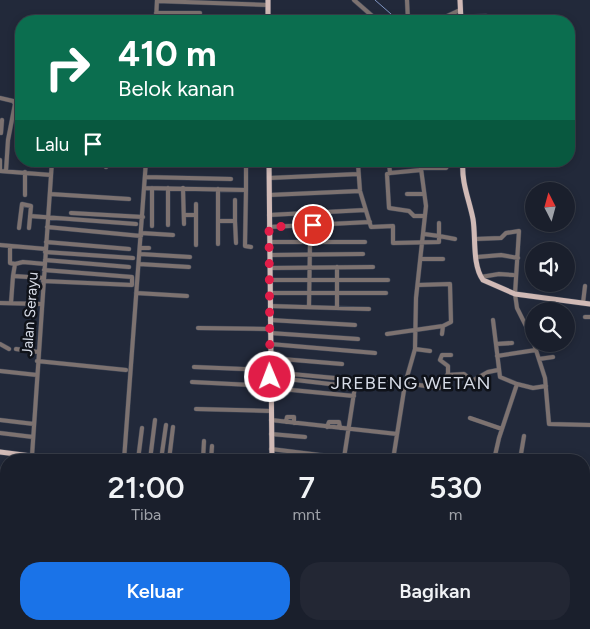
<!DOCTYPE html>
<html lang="id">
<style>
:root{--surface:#1a1f2c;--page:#232734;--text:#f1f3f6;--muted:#9fa2a9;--line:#383d48;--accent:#1a73e8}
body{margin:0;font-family:Figtree,sans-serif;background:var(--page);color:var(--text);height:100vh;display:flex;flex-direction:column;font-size:19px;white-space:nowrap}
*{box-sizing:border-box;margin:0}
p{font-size:16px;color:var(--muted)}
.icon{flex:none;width:28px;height:28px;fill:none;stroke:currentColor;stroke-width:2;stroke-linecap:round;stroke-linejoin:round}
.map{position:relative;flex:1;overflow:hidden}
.sheet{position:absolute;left:0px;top:454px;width:590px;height:176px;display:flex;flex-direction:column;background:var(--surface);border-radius:20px 20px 0 0;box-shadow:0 2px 8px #0003,0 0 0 1px var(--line)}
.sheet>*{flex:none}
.top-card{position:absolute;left:15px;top:15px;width:560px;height:152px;border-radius:20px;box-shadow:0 2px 8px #0003,0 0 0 1px var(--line);background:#0b6e4f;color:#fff;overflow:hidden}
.needle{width:32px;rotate:354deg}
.fabs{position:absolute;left:525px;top:182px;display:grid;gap:10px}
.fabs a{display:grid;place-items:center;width:50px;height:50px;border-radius:50%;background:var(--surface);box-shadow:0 2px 8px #0003,0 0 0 1px var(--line);font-size:25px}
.pin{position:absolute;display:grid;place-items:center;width:42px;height:42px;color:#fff;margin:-21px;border:2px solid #fff;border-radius:50%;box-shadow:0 1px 5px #0007}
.me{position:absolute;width:55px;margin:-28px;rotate:359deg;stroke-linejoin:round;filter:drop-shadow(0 0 4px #0008)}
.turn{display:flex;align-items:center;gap:18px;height:105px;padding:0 20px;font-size:22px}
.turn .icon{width:65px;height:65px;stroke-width:2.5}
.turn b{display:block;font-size:35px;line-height:42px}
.then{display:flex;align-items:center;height:48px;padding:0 20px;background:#0003;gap:10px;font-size:19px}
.eta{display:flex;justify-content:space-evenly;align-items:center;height:85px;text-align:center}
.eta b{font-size:30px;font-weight:600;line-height:35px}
.primary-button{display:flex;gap:10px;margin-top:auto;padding:10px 20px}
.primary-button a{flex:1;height:58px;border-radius:20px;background:var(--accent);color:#fff;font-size:20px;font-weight:600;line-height:58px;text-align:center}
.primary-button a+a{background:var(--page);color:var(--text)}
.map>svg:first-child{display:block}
</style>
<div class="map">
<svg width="590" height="629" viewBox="0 0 590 629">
<rect width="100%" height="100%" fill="#22293a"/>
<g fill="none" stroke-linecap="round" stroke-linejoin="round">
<path stroke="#8196c3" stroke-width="1" d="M375,0L399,21"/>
<g stroke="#3f4656" stroke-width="5">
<path id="minor" d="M354,0L378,21
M407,0L408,21
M157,1L268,5
M156,13H200
M461,17L486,16
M268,18H271V21
M443,18L460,10
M156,21L157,0
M20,96H21
M0,98L13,101L15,104L8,140L6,171
M1,133L2,120
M0,160V171
M146,161L144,188L246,190V161
M92,164V161
M127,164V161
M358,164L360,191L371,227L393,226V243L439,242V236L424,234
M269,165L357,162L358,164L389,163L390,173L421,170
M106,167V161
M421,168H446L450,161
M0,171L51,175
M390,173L387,174L389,208L409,211L414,216H425
M145,177L231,179
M269,178L358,174
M168,188V225
M183,188L184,224
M246,190L245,246L251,247
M50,194L129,199
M407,194H424
M25,195V172
M269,195L360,191
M235,200V221
M71,213L143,217
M184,215H196V204
M196,215V245
M269,215L365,210
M30,216L136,224
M218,221H235L236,243
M439,223V236L455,239
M152,226V188
M47,227L141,236
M269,227L370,222
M19,228L22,204L31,206L29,228
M141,233L173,235
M475,239L501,238L506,233L519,231L515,294L517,308L534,342
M46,242L129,249
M270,242H365
M218,244V189
M0,245L46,249
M10,246V263L15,264
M141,248H149
M45,252L133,258
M140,254L190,257
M270,255L363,254
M477,257L501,255L518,258
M422,259H443
M45,260L129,267
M139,264L189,267
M337,267V308
M270,268L373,267
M481,277L499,274L513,275
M44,278L13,276L15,264L23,262L45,264
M270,280H388
M43,281L132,285V277L44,270
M136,293L187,296
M270,293H386
M0,303L41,304
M11,303L13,276
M583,303L585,286
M270,306L369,309
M309,307L310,242
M585,317H590
M270,320L355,325
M493,320L500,377L517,384
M198,328L270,329
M270,333L358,339
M387,334L443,326L451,322L450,284L418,285
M442,334L443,326
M0,344L9,349
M270,344L375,353
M496,344L512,343
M534,344L545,378L549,424L590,425
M16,349L38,352
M415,349L430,351
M497,356L536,350
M270,358L342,364
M539,359L553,357
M37,361L126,370
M194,367L270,370
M0,371L37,375
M270,372L356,380L372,378L439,388L447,375L464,374L472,381L488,372L498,370
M448,375V366L440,360L442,355H451
M270,377L356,387
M192,382L271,386
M271,388L354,396
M196,409L271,411
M470,418L502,429
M0,420L34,424
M271,420L397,434
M286,422L287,417H294V423
M327,427L329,422H339L340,428
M0,433L33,437
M271,434L305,437
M271,449L344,458L356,380
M32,456L52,161
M13,460L14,454
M124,460L144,188
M138,460L142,428
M150,460L155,420
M161,460L166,425
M169,460L173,427
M203,460L204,441
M211,460L212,446
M393,460L405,384L415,349L416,298L426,206L420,161
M494,460L499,438L517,384L533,388L546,386
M520,460L524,436
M538,460L541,459
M0,484L6,485
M584,526L590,522
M328,624L329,629
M457,624L460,629
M301,629L302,624
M361,629V624
M385,629L386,624"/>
</g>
<g stroke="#3f4656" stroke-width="6">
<path id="major" d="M268,0V21
M460,0L461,21
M269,161L272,460
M463,161C461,182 469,199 473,219C476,237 472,265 483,280L515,294L590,304
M0,452L62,460
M273,624V629"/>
</g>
<use href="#minor" stroke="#7d7270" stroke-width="4"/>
<use href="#major" stroke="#d1bab6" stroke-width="5"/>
</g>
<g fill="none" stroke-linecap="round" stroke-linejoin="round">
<path stroke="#e11d48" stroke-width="9" stroke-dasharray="0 16.2" d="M270,377L269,227L313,225"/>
</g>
<g text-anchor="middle" stroke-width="5" stroke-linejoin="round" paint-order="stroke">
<g font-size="15" fill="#d7dce7" stroke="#0f1219">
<text transform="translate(30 314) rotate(-86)" y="5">Jalan Serayu</text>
</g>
<g font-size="18" letter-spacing="1" fill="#d7dce7" stroke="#0f1219">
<text x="411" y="389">JREBENG WETAN</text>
</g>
</g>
</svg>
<div class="fabs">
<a><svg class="needle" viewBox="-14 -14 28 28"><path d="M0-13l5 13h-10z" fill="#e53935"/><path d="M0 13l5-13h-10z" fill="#9fa2a9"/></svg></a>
<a><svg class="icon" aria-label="sound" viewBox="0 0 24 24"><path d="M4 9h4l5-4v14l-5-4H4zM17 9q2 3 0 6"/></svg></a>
<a><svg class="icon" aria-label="search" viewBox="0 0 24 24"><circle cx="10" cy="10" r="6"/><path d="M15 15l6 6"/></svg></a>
</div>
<div class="pin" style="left:313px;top:225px;background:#d93025"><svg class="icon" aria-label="arrive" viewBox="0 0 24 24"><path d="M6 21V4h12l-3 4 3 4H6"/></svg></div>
<svg class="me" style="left:270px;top:377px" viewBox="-20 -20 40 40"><circle r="17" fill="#e11d48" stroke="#fff" stroke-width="3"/><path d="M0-11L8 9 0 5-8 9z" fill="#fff"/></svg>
<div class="top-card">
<div class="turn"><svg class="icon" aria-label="right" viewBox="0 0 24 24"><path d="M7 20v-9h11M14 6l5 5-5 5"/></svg><div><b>410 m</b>Belok kanan</div></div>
<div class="then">Lalu<svg class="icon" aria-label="arrive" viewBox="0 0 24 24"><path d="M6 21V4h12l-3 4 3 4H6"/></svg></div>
</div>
<section class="sheet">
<div class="eta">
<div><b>21:00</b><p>Tiba</p></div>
<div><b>7</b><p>mnt</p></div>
<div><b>530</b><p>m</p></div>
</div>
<div class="primary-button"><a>Keluar</a><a>Bagikan</a></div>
</section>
</div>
